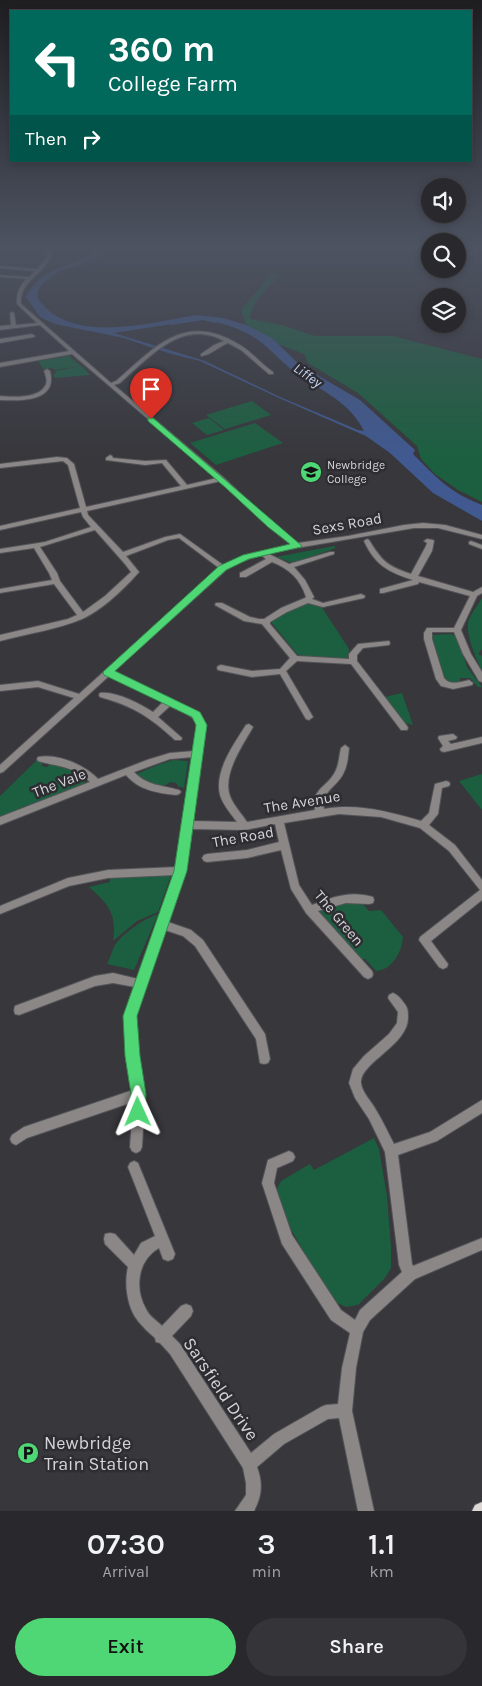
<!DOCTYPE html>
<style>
:root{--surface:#29292d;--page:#353539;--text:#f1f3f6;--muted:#a5a6aa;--line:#454549;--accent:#4fd675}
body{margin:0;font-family:Karla,sans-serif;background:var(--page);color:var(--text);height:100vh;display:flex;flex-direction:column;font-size:19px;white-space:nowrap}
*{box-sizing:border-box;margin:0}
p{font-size:16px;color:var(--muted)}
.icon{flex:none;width:28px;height:28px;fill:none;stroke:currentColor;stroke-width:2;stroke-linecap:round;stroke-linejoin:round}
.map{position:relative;height:1511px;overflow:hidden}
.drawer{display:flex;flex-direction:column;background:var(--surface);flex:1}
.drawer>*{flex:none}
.top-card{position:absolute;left:10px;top:10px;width:462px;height:152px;border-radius:0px;box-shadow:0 2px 8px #0003,0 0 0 1px var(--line);background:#00695c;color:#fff;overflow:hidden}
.fabs{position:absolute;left:421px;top:178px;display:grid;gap:10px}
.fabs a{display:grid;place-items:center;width:45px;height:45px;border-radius:50%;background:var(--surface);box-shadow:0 2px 8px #0003,0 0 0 1px var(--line);font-size:25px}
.pin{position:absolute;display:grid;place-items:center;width:42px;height:42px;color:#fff;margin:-51px -21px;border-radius:50% 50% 50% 0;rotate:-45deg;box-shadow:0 0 5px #0007}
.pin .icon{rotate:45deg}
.me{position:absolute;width:55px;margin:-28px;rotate:359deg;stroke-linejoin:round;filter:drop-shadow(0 0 4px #0008)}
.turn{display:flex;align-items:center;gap:18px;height:105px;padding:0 15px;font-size:22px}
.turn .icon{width:65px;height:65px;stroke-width:2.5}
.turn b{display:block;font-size:35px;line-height:42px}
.then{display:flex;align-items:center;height:48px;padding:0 15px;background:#0003;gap:10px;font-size:19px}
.eta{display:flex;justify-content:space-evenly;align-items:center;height:85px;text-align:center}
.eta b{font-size:30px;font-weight:600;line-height:35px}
.action{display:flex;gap:10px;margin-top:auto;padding:10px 15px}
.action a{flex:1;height:58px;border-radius:30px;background:var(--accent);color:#111;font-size:20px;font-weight:600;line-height:58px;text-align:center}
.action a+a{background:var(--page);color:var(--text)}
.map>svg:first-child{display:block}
</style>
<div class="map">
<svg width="482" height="1511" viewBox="0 0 482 1511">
<rect width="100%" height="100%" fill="#37373c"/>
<path fill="#1c5f40" d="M271,274H281C269,288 252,299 250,319L282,325L315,336H393L482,359V502L458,490L435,474L421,459L417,446L358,393L308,363L304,354L278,344L272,338L246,325L241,310Z
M69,356L81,366L55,370L52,368L43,369L38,361Z
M82,366L90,375L55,378L53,375L56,373L55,371Z
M252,401L271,415L225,429L206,415Z
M209,418L224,430L207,435L192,423Z
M255,423L283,443L216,465L190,443Z
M334,546L336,548L293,563L276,557Z
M482,598V649L478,654L482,656V670C476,659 464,631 469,619C472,612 478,605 482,598Z
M306,602L321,606L349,649L348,660L298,655L271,622V619Z
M451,634L458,637L467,667L482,687H478L470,678H460V683L451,685L443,679L431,638L432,635Z
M402,693L413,725L402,722L385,697Z
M37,760L42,762V766L48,767L50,762L76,769L87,779L83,785L0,817V796Z
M173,760L188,761L184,788L178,786L176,783L170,782C160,792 150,784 139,780L137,774C149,768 161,764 173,760Z
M482,774V810L459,781Z
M109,875H171L158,912L137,921L113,941C117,915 109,904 89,887L110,882Z
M352,899L359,900L369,911L381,910L403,937C402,952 392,970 376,971L365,959H358L318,912Z
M158,914L134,970L107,964C110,959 112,950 115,945C123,933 144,919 158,914Z
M374,1138L379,1149L387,1196L391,1247V1268L385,1278L358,1305L346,1307L331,1300L283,1215L276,1191L281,1181L310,1164L314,1170Z"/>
<path fill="#405990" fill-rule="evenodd" d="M109,246H122C108,252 94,260 80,265C72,268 63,269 55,274C48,279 32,291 39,300C72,345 149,323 196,315L223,318L246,325L272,338L300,365L360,400L415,450L413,454C437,478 449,492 482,505V521L433,493L390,453L366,436L279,398L200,361L168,353L124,338L55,324L40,317L26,297C37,274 58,269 80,260C90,256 99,250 109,246ZM194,319C218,321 244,328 262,343C274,353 285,365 297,374C322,391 350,402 364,431L358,430L280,397L205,361L114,333L185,322Z"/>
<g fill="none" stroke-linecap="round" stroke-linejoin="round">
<path fill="#405990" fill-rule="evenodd" d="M203,316L219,321L215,323L203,320L172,325L168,323L172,321Z"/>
<g stroke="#535358" stroke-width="2">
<path id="minor" d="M48,246H52C54,273 19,276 21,304L111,383L116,381C156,346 185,311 240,345C252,352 261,364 273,372V374H269L241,350L228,343C220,346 209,356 201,356V354L214,345L224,341C182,318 149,358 120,383L114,385L224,478L273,524L298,543L348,536L404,525L423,523L445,525L482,535V539L438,528H414L267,553L289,564L330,552H334V554L294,567L305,580L314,597L312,599L323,603L361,594L365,596L364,598L323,607L308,603L287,612L270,622V624L297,656L349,659V654L358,644L389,641L390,643L389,645L363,648L357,655V661L407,726L408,728L407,730H401L351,664L297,661L286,671L313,717L309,720L306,719L280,674L252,677L218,670L217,668L218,666L221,665L252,671L280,669L290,658L262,624L244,621L215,605L216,603H222L250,617L259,619H264L281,608L305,598L306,597C300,579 290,569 272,562L246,577H240V573L266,559L261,555L240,562L226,570L114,671L199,713L206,725L193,821L237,822C231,814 223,805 220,795C214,771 234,744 246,725L249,724L253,727C243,745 222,774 230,796C233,805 242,814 247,822L315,810C311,788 327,788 335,772C339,765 339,756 341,748L345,745L349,748C348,756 348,764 344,772C338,787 321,790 324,809C358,803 389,812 421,821L429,813L435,784L446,781L449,782L450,784L449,786L442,788L438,814L429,825L455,845L482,880V900L431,941L448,964L447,967L443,969L439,967L419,940L420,937L480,890L449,851L420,828L381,817L339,814L284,823L299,885L312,905C332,897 351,890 373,897L374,900L373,903L369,904L346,903L318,911L372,971L373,974L372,977L368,979L364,977L306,913L291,889L281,850L247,858L207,862L204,861L202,858L204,855L207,854L247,850L279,842L275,824L245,830L192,829L186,871L168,922L191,930L203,940L265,1034L270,1059L268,1063L264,1064L260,1063L256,1039L195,946L183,936L165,930L135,1016L139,1056L145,1094L142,1147L140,1151L136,1153L132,1151L130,1147L133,1102L27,1138L16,1145L12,1143L10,1139L12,1135L24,1127L133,1090L127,1056L125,1016L135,987L113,983L95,986L19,1015L15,1014L14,1010L15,1006L95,976L113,973L138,979L175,875L108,878L69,886L0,914V906L68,878L108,870L177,867L193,757L170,759L134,772C147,786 162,785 179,790L181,792L179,794L176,795C157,793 139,790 126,775L0,825V817L90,782C74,766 59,767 38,761L37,759L38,757C57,753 85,765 98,779L147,760L170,753L194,751C199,717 201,721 170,706L158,717L182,738L181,740H175C150,717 133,706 100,697L99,695L100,693C116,691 140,704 153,712L163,702L109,676L3,772L0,773V765L74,698L38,687L0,691V685L38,681L79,694L219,568L179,538L168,540L126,556L139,572C124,589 102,610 82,619C59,629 26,634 0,641V635L68,619L77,615L54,584L0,593V589L52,580L49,573L34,548L0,553V549L45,542L91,527L83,517L81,512L0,530V526L80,508L68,465L63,461L0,468V464L57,457L67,458L74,464L86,507L181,486L162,463L145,465L106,460V458L110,455L112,456L113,458L145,461L166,460L187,485L217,478L72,354L0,367V363L69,351L40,325L0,330V326L11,325L10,313L12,312L14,313L16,325L37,323L17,304C16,294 19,287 26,279L0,277V275L29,277L35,271L0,268V266L37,269L47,257ZM221,481L269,526L291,545L249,554L223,565L180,534L165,537L123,552L88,515L87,511ZM95,530L125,564L131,572L105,596L83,612L60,581L57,573L40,547Z
M32,334L35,336L34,337L0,343V339Z
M47,369L50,371C58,402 21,401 0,400V396C12,397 38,399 45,386C48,382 46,376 44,371Z
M367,539L369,540C382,561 387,566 411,574L426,546L427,543L424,541L427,539L433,540L434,541L432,551L418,576L473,592L482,587V593L477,596L461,630L471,654L482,672V682L479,681L463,654L454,632H432V639L444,678C450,686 460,682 469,680L473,683L472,685L453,689L441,686L436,679L424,639V633L427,628H454L470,596L419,582L418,584L383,593H380V589L413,580C388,572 375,565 364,541Z
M471,541L482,545V549L469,544V542Z
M453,734L457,737L456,739L448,741L451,744L482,737V743L444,752L441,751L440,749L443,746L438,738L439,736Z
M393,993C398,995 401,999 404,1003C408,1008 408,1011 408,1017C409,1045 359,1063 361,1083C362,1093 372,1102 376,1110C383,1121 388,1133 394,1144L430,1132L482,1100V1113L437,1141L398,1155L412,1264L413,1266L482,1238V1250L415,1279L370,1320L363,1332L356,1368L352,1411L374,1511H358L339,1418L328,1419L284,1444L257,1467C263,1483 262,1496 254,1511H235L246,1495V1483L243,1468L170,1354L160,1343L156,1342L155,1338C149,1333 143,1327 138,1321C127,1308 124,1283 128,1267L105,1244L104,1239L105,1234L110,1233L115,1234L134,1255L141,1243L155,1236L128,1167L130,1163L134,1161L138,1163L175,1254L173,1259L168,1261L163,1259L159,1248C138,1260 134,1288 146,1309C149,1316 157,1321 162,1326L181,1306L186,1304L191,1306L193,1311L191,1316L172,1336L180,1344L251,1453L274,1434L321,1407L326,1405L338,1404L342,1368L350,1333L331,1320L282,1244L262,1183L268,1160L289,1151L293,1153L295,1157L293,1161L277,1168L274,1183L292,1235L341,1310L355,1320L360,1310L402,1272L399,1265L385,1152L369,1119L355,1098L349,1083L353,1069L364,1056L389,1034L397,1023L398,1012L388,998L389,995Z"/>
</g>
<g stroke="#535358" stroke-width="2">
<path id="major" d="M482,1502V1511H472L475,1505Z"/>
</g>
<use href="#minor" fill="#8a8786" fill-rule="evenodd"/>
<use href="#major" fill="#ddd7d5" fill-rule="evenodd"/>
</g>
<linearGradient id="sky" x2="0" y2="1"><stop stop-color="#1e1e21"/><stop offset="0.54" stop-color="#4d5361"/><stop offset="1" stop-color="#4d5361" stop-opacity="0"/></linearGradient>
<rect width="482" height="458" fill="url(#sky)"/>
<path fill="#4fd675" stroke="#338b4c" d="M148,418H153L302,546L301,547L249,559L226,570L115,671L200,712L207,725L187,871L137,1016L140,1056L146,1094L145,1112L143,1117L138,1119L132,1117L130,1112L131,1094L125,1056L123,1016L174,871L196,725L192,717L104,675L103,672L219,566L243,555L290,544L268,527L226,488L148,421Z"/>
<defs>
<g id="school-disc" transform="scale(1.125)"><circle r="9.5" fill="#4fd675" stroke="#2d2d32"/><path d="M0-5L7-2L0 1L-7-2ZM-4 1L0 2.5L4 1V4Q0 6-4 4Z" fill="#111"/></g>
<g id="parking-disc" transform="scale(1.125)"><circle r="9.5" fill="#4fd675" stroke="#2d2d32"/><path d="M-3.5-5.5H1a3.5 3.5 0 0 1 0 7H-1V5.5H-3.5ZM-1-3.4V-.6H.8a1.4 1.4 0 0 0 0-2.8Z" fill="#111"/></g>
</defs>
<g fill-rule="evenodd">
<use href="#school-disc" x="311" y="472"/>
<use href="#parking-disc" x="28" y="1453"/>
</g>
<g text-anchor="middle" stroke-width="5" stroke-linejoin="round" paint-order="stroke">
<g font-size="12" fill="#d5d5d8" stroke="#2d2d32" text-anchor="start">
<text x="327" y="469">Newbridge<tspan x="327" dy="14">College</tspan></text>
</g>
<g font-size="14" font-style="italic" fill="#c8d8fa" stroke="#2d2d32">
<text transform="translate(308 375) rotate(35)" y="5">Liffey</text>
</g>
<g font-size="15" fill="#d5d5d8" stroke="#2d2d32">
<text transform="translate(347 524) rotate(-10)" y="5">Sexs Road</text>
<text transform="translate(59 783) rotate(-21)" y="5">The Vale</text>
<text transform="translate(302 802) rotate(-9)" y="5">The Avenue</text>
<text transform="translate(243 837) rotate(-10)" y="5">The Road</text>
<text transform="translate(339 918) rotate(50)" y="5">The Green</text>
</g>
<g font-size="18" fill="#d5d5d8" stroke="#2d2d32">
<text transform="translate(221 1389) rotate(56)" y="6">Sarsfield Drive</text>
</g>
<g font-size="18" fill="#d5d5d8" stroke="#2d2d32" text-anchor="start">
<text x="44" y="1449">Newbridge<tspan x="44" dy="21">Train Station</tspan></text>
</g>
</g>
</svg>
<div class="fabs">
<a><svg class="icon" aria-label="sound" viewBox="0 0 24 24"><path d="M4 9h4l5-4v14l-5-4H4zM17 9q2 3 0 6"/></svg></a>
<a><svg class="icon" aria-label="search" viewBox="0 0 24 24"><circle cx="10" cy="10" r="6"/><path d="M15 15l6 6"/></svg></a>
<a><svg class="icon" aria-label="layers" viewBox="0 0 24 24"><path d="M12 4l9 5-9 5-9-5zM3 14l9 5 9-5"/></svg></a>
</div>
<div class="pin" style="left:151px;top:419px;background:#d93025"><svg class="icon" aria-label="arrive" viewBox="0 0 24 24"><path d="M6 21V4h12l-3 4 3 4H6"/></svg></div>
<svg class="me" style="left:138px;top:1112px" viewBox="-20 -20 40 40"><path d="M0-17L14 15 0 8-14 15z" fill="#4fd675" stroke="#fff" stroke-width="4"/></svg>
<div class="top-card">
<div class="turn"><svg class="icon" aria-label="left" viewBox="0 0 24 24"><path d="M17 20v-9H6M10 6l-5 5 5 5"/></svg><div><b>360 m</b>College Farm</div></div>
<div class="then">Then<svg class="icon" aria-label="right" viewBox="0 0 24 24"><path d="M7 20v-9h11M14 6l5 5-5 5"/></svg></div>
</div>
</div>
<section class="drawer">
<div class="eta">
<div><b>07:30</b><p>Arrival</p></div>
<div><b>3</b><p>min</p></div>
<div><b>1.1</b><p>km</p></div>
</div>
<div class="action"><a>Exit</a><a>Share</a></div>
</section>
